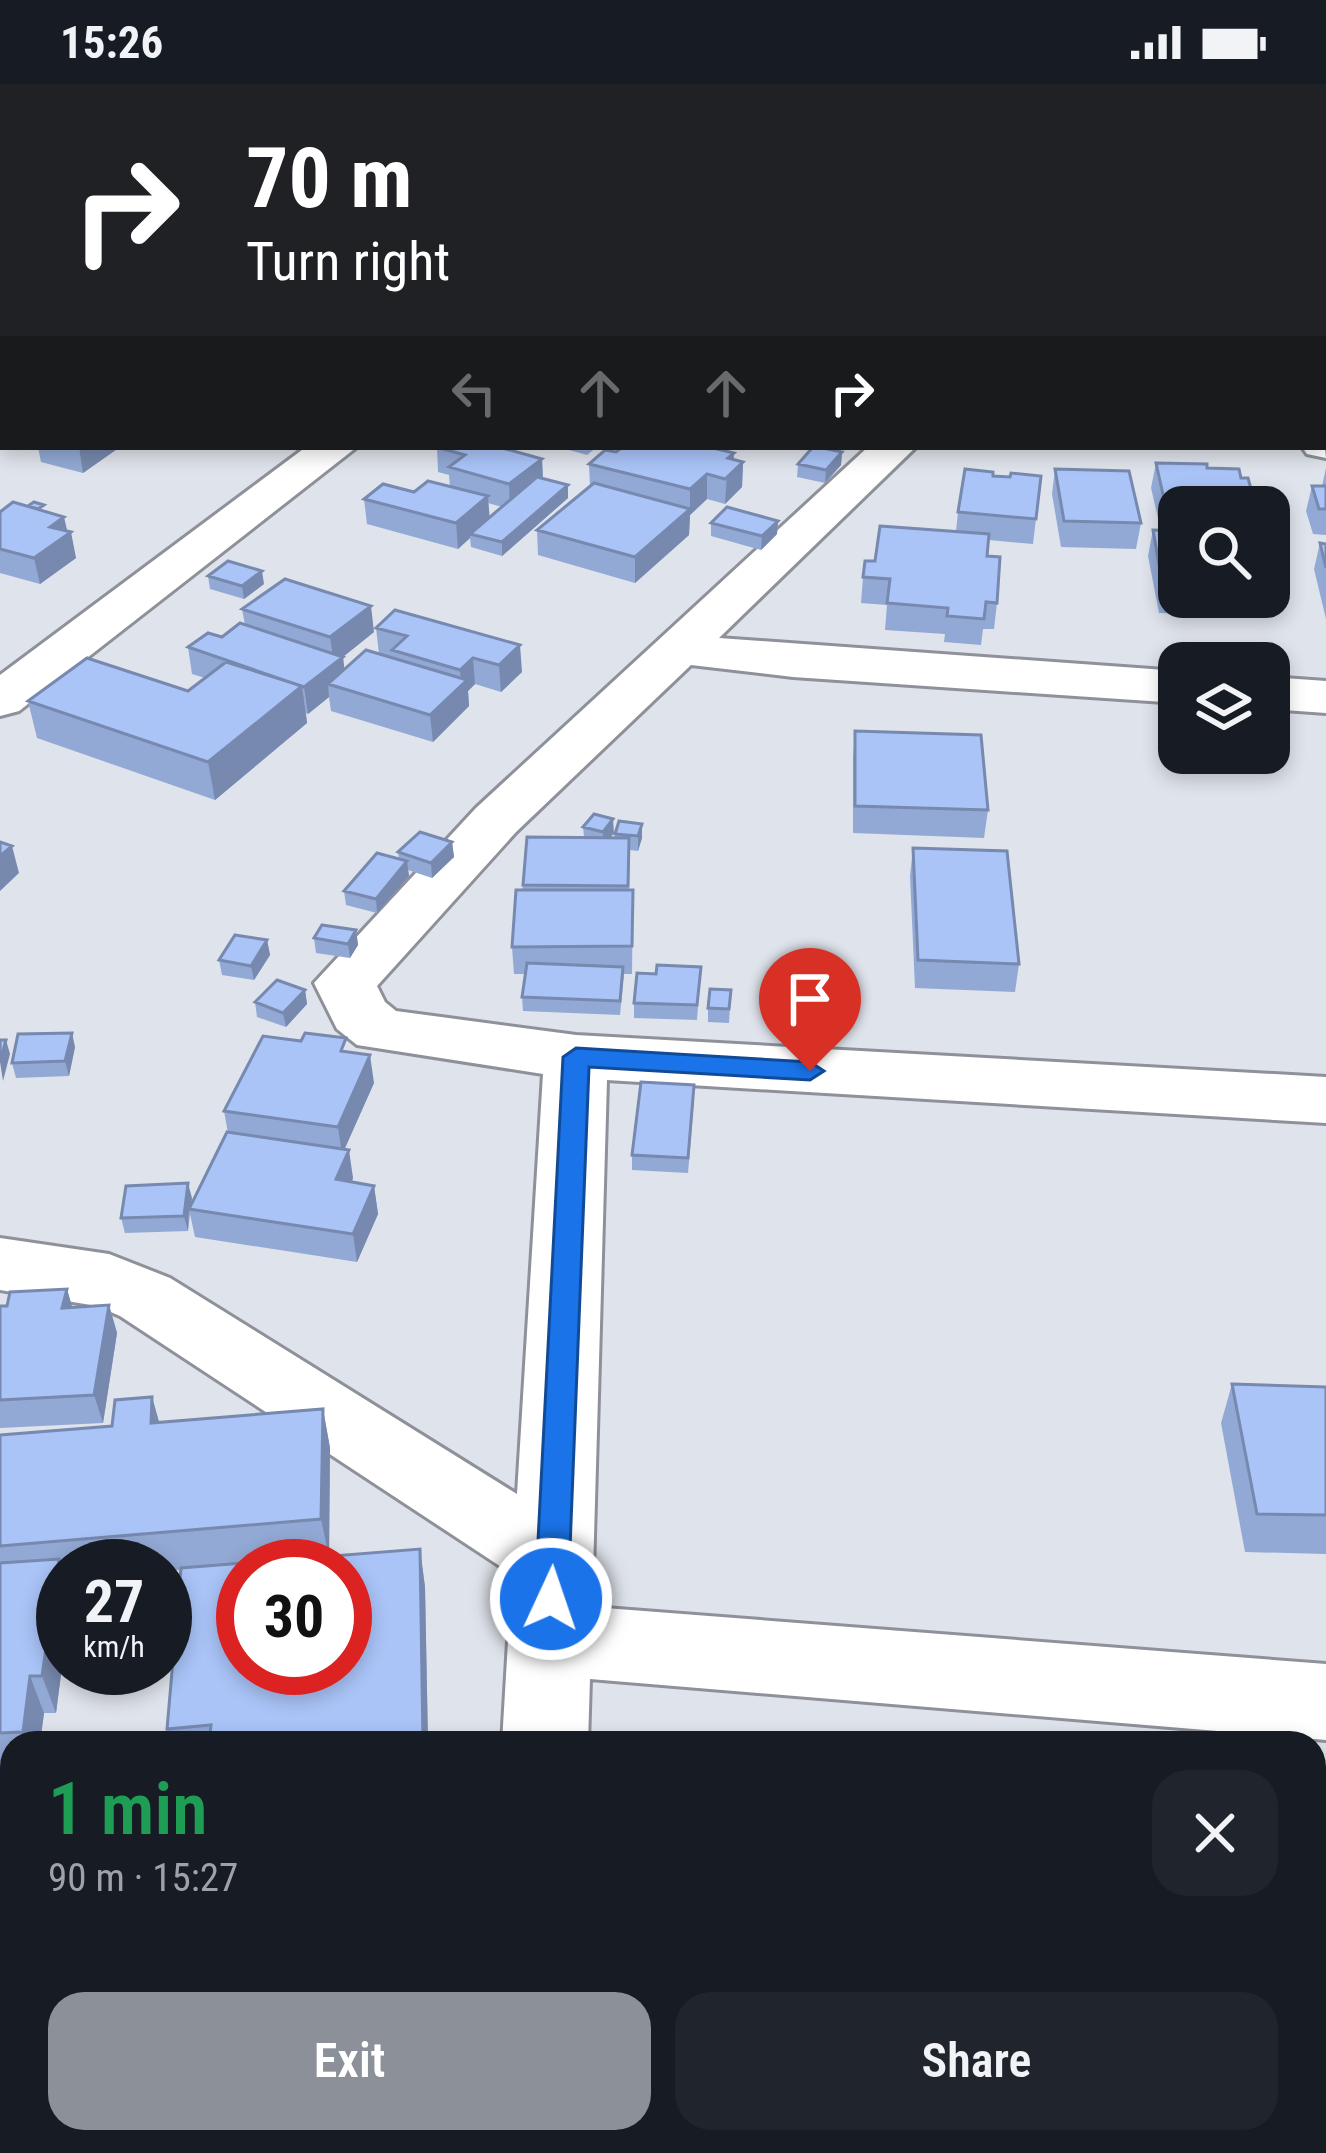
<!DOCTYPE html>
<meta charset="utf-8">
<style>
:root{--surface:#171b24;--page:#20242c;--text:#f1f3f6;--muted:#9ea1a6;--accent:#8c9099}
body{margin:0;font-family:"Roboto Condensed",sans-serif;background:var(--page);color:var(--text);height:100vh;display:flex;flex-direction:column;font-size:45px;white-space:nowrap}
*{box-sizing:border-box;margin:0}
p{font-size:39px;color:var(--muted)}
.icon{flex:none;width:66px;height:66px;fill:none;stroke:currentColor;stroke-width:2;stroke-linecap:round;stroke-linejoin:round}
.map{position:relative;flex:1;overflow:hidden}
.details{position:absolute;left:0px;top:1647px;width:1326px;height:423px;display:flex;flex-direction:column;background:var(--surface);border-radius:36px 36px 0 0;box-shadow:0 6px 18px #0003}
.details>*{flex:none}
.guide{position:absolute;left:0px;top:0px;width:1326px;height:366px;box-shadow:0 6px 18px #0003;background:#202124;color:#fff;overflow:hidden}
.fabs{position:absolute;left:1158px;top:402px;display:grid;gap:24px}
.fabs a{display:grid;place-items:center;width:132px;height:132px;border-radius:24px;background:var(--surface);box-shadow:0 6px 18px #0003;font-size:60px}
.speed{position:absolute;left:36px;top:1455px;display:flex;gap:24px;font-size:60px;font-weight:700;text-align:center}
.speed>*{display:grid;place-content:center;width:156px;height:156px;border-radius:50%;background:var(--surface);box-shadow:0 6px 18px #0003;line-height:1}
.speed small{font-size:30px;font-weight:400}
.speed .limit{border:18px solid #d22;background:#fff;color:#111}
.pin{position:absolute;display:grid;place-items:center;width:102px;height:102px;color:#fff;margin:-123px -51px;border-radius:50% 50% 50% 0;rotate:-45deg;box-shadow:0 0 12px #0007}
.pin .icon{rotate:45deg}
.me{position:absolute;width:132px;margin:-66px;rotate:3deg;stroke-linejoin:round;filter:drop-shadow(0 0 9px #0008)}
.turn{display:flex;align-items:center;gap:42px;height:252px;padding:0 48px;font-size:54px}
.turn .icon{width:156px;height:156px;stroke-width:2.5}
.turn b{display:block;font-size:84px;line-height:102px}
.lanes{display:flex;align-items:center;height:114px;padding:0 48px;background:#0003;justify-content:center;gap:60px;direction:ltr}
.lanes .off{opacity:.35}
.round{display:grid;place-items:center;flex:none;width:126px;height:126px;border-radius:36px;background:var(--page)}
.headline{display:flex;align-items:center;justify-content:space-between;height:204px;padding:0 48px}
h1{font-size:72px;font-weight:600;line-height:90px;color:#1e9e55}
.action{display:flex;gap:24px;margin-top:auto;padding:24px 48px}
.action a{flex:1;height:138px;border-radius:36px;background:var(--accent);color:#fff;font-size:48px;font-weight:600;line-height:138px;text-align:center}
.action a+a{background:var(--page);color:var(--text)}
.status{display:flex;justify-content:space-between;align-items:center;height:84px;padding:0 60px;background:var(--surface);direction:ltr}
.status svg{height:33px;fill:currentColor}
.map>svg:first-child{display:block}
</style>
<div class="status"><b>15:26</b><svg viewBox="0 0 49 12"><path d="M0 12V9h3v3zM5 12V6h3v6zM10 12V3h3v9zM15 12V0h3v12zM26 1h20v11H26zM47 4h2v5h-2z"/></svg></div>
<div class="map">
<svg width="1326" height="2069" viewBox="0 0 1326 2069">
<rect width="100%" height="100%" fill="#dfe3eb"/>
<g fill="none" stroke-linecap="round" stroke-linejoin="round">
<g stroke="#8e9199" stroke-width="6">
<path id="minor" d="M1169,0H1219L1221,3H1171Z
M1323,21L1326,22V48H1323Z
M0,67L3,68V90L0,89Z
M1323,163H1326V187H1323Z
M1323,348L1326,374L1307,370L1302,363H1323Z
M306,363H357L19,627L0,632V591Z
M868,363H916L719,554L1179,587V619L793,593L691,581L516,748L377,902L385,918L396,927L576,951L1326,993V1039L607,996L592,1523L1326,1580V1656L590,1595L588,1659H502L512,1490L120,1232L97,1222L0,1206V1154L109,1170L170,1194L517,1410L543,990L357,961L337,945L314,899L476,724Z
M1269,593L1326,597V629L1269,625Z
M12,1962L13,2058L0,2059V1963Z
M482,2058H580V2069H482Z"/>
</g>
<use href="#minor" fill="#fff" fill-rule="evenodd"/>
</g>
<path fill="#92a9d5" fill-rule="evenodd" d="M943,0H1069V3H942Z
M1323,207L1326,214V253H1323Z
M3,210V268L0,267V211Z
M38,363H120L83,389L41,378Z
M437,363L542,375L543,394L568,414L502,472L471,463L470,454L458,465L367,440L364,415L450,403L449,391L438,388ZM488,419L502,423L489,434Z
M558,363H597L587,371Z
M616,368L734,369L733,376L743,378L742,403L725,420L707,415L690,431L689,451L635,499L538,471L537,446L590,403L589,380Z
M842,368L841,381L825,399L797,393L798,380Z
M1156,379L1179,423V513H1256L1253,525L1207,524L1205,531L1159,529L1148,472L1153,446L1161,447L1151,404Z
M1326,384V451L1313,450L1306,427L1312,402H1322Z
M1055,385L1141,439L1136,465L1061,463L1052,410Z
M993,392L1010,393L1041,392L1033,460L989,456L987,472L997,519L994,545H983L981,561L944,558L945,550L885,546L887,521L861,519L863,493L875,477L956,447L958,428Z
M45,427L68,448L76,474L40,500L0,489V428Z
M778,437L777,450L761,466L711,452V439Z
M1320,459L1326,460V535L1314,485Z
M208,492L264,500L244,515L210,505Z
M242,525L374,548L343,573L344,586L379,570L376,544L522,588L501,608L475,600L468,607L469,622L433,658L331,627L329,613L308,630L306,629L307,639L215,716L37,654L28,617L188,607L205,594L192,590L188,563L222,553L245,541Z
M855,647L988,726L984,754L853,749V674Z
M642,740V754L638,767L630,766L629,806H633L632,890H624L620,931L523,927L522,913L526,890H514L512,863L523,801L584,753L583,743L614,749L610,754H615V750Z
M452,758L454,773L432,794L408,786L409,792L377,829L346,821L344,807L399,775L398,768Z
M913,764L1019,880L1015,908L915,904L910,792Z
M356,846L358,861L350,874L316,869L314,854Z
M267,856L270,871L254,896L222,891L219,876Z
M701,883L697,936L634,934V919L656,890Z
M305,906L307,920L286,943L257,933L255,918Z
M731,906L729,939L708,938V924Z
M75,963L69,992L16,994L12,979Z
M348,968L374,999L344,1065L353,1094L352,1098L374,1102L378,1130L357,1178L195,1153L190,1130L188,1147L125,1149L121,1134L192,1114L191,1121L228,1049L224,1027Z
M694,1016L688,1089L632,1086V1071Z
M67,1205L72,1223L109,1221L117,1249L103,1339L0,1344V1222H7Z
M1232,1300L1326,1303V1470L1245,1468L1221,1339Z
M152,1313L159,1338L323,1325L330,1364L329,1472L420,1465L425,1503L428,1659H172L167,1645L180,1486L165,1487V1482H63V1575L56,1629H44L40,1659H12V1686L0,1687V1351L112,1342Z
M1314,1793L1326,1794V2055L1318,2054L1314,2000Z
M1232,2058H1276L1273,2063Z"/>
<path fill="#7789ae" d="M3,151V173L0,172V152Z
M79,363H120L83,389Z
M842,368L841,381L825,399L826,386Z
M734,369L733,388L743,378L742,403L725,420L728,374Z
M542,375L543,400L510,425L509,400Z
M707,390V415L690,431L689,451L635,499V473L690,425V405Z
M568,401V414L502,472V458Z
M488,412L490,438L470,450V454L458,465L456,439Z
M64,433L68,450L71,448L76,474L40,500L34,474L50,443Z
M778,437L777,450L761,466L762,452Z
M262,487L264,500L244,515L242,502Z
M371,522L374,548L334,580L330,553Z
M520,561L522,588L501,608L499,581Z
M343,573L346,599L328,600L329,613L308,630L304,603Z
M473,574L475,600L468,607L469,622L433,658L430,631L461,601L460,586Z
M302,602L307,639L215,716L208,678Z
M613,735L614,749L603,762V748Z
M642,740V754L638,767V752Z
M452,758L454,773L432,794L431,779Z
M12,762L19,789L0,807V772Z
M407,777L409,792L377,829L376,815Z
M356,846L358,861L350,874L348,860Z
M267,856L270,871L254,896L251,882Z
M305,906L307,920L286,943L283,929Z
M72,949L75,963L69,992L65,977Z
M6,956L10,970L3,997L0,978Z
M370,971L374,999L342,1071L338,1043Z
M349,1066L353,1094L340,1123L336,1095Z
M188,1099L192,1114L190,1125H189L188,1147L184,1132Z
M374,1102L378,1130L357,1178L353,1150Z
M67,1205L75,1233L62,1224Z
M109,1221L117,1249L103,1339L94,1311Z
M152,1313L163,1352L151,1339Z
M323,1325L330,1364L329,1473L321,1435Z
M420,1465L425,1503L428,1659H423Z
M59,1475L63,1487V1575L56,1629L42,1592Z
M30,1592L44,1629L40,1659H27L23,1648Z"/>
<path fill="#aac4f8" stroke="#7789ae" stroke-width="3" fill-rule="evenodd" d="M600,0H618L626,2L595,3Z
M731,0H744L755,3H726Z
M793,0H885L883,1L893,3H788Z
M964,0H1055L1051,3H981Z
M3,111V151L0,152V113Z
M1323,207L1326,214V229H1323Z
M3,210V246L0,245V211Z
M436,363H499L542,375L509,400L449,383L465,371Z
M623,363H709L734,369L728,374L743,378L725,395L707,390L690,405L589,380L605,366L616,368Z
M813,363H818L842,368L826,386L798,380Z
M1156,379L1207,380V384L1239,385L1241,394H1248L1256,423H1179V433H1168Z
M965,385L993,388V392L1010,393L1011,389L1041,392L1036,435L958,428Z
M1055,385L1129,387L1141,439L1064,437Z
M537,393L568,401L502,458L470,450Z
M428,397L488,412L456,439L364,415L383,400L414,408Z
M594,399L690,425L635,473L537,446Z
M1312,402H1326V425H1319Z
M13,418L64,433L50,443L71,448L34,474L0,465V428Z
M34,418L44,421L38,425L28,422Z
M727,423L778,437L762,452L711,439Z
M880,442L989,450L987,472L1000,473L997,519L986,518L984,535L947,532L948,524L887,519L890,495L863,493L865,477H875Z
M1153,446L1179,447V504L1163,503Z
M1320,459L1326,460V484Z
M228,477L262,487L242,502L208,492Z
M285,495L371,522L330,553L242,525Z
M395,526L520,561L499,581L473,574L460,586L392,566L407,552L376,544Z
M240,539L343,573L304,603L188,563L208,549L222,553Z
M366,566L467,596L430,631L328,600Z
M87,574L188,607L226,578L302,602L208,678L28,617Z
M855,647L981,651L988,726L855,722Z
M594,730L613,735L603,748L583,743Z
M619,737L642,740L638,752L615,750Z
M420,748L452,758L431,779L398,768Z
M527,753L629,754L628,802L523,801Z
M0,758L12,762L0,772Z
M913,764L1007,767L1019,880L918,876Z
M377,769L407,777L376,815L344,807Z
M516,806H633L632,862L512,863Z
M322,841L356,846L348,860L314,854Z
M235,851L267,856L251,882L219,876Z
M527,879L623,883L620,917L522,913Z
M657,881L701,883L697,921L634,919L637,889L656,890Z
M277,896L305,906L283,929L255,918Z
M710,905L731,906L729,925L708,924Z
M72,949L65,977L12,979L18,950Z
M305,949L346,954L341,967L370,971L338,1043L224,1027L263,952L301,957Z
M0,956H6L0,978Z
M641,998L694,1001L688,1074L632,1071Z
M227,1048L349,1066L336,1095L374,1102L353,1150L189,1125Z
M188,1099L184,1132L121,1134L126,1102Z
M67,1205L62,1224L109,1221L94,1311L0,1316V1222H7L10,1208Z
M1232,1300L1326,1303V1431L1257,1430Z
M152,1313L151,1339L323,1325L321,1435L0,1462V1351L112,1342L115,1316Z
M420,1465L423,1659H209L211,1641L167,1645L181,1484ZM243,1482H345V1584H243Z
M59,1475L42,1592H30L23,1648L0,1649V1479Z
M1314,1793L1326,1794V1975L1314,1835Z
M598,2058H691V2069H597Z"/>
<path fill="#1a73e8" stroke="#114b97" stroke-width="3" d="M576,964L810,978L824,987L810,996L589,983L568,1515L563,1525L551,1530L540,1525L535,1515L563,973Z"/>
</svg>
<div class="fabs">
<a><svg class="icon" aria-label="search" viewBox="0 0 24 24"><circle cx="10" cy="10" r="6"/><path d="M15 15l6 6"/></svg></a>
<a><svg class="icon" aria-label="layers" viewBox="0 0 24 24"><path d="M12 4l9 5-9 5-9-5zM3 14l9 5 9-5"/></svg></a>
</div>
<div class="speed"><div>27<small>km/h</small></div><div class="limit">30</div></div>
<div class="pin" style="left:810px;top:987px;background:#d93025"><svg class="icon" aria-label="arrive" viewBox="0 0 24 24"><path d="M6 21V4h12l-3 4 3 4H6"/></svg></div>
<svg class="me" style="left:551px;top:1515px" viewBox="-20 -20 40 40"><circle r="17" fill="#1a73e8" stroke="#fff" stroke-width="3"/><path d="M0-11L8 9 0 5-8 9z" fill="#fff"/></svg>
<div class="guide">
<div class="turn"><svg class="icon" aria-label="right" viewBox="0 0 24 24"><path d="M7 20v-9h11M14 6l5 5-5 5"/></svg><div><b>70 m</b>Turn right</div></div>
<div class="lanes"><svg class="icon off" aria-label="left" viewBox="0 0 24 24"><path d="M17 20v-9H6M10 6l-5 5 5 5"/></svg><svg class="icon off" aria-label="ahead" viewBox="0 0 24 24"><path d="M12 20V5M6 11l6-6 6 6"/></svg><svg class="icon off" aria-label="ahead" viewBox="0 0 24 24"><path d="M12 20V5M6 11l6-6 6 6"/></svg><svg class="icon" aria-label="right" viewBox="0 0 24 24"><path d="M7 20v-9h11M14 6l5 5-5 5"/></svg></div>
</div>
<section class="details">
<div class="headline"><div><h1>1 min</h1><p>90 m · 15:27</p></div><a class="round"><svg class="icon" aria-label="close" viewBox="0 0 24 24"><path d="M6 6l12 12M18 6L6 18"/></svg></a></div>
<div class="action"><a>Exit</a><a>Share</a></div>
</section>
</div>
